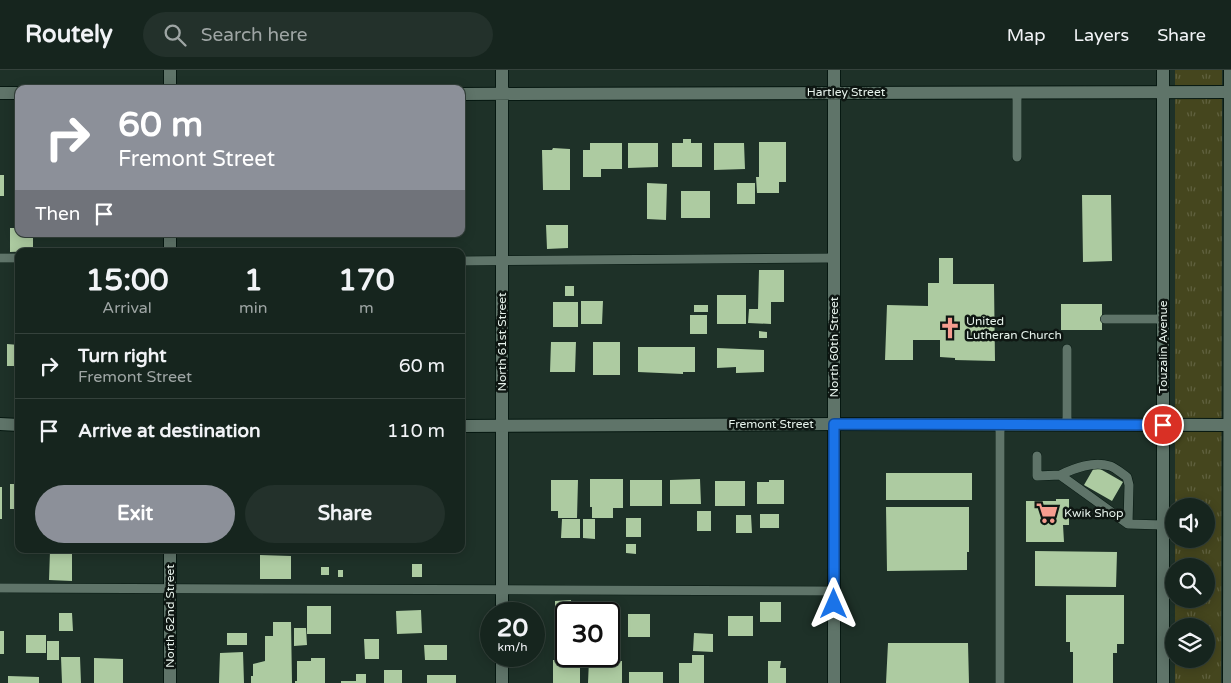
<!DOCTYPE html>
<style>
:root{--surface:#16251e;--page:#23312b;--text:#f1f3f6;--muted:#9ea5a4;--line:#35423c;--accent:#8c9099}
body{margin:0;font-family:"Varela Round",sans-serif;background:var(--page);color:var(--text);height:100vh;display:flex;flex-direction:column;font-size:19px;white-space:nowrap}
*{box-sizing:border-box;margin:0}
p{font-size:16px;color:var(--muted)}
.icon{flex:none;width:28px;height:28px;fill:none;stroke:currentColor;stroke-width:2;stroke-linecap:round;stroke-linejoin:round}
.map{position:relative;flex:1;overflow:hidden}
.panel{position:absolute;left:15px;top:178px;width:450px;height:305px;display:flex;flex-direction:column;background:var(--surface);border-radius:10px;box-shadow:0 2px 12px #0003,0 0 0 1px var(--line)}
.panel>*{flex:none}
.guide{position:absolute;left:15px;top:15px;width:450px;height:152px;border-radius:10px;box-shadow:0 2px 12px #0003,0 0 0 1px var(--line);background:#8c9099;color:#fff;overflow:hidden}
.controls{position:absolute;left:1165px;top:428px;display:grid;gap:10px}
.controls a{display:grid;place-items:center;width:50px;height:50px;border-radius:50%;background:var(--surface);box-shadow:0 2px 12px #0003,0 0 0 1px var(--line);font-size:25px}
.speed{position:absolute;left:480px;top:532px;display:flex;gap:10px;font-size:25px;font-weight:700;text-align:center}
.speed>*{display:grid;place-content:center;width:65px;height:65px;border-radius:50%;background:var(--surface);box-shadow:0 2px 12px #0003,0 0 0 1px var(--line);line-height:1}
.speed small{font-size:12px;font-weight:400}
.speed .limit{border:2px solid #111;border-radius:8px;background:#fff;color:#111}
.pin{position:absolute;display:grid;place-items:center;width:42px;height:42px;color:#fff;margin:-21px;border:2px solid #fff;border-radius:50%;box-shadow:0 1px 5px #0007}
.me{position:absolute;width:55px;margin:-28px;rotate:0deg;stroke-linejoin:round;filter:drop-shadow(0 0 4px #0008)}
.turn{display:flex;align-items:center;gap:18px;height:105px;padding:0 20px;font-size:22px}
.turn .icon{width:65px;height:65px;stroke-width:2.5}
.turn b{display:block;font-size:35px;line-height:42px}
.then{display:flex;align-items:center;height:48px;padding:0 20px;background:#0003;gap:10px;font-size:19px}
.eta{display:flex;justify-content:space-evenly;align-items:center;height:85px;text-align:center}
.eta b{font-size:30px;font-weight:700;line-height:35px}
.cta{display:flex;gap:10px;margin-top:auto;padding:10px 20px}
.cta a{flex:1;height:58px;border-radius:30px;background:var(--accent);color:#fff;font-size:20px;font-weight:700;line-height:58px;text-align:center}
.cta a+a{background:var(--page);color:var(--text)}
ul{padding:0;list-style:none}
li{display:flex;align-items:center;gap:15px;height:65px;padding:0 20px;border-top:1px solid var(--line)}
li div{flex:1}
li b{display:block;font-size:19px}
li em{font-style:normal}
header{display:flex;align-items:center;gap:30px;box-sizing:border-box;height:70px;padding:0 25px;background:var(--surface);border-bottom:1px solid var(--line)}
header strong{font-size:24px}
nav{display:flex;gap:28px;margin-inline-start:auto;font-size:18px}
.search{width:350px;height:45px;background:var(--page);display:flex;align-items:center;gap:12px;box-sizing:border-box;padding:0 18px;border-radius:28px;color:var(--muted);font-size:19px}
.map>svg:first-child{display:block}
</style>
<header>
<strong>Routely</strong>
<div class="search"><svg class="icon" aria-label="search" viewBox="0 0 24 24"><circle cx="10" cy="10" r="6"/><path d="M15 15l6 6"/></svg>Search here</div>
<nav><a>Map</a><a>Layers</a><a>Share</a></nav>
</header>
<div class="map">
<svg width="1231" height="613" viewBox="0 0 1231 613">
<defs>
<pattern id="park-tufts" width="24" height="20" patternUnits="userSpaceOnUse" patternTransform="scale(1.25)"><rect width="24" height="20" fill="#45461e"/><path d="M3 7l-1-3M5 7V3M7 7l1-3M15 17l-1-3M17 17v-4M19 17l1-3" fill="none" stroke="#60613f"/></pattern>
</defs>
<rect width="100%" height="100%" fill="#1e3128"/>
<path fill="url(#park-tufts)" d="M1175,0H1222L1221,613H1175V589H1206V556H1175V529H1206V496H1175V469H1206V436H1175Z"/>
<path fill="#adcba1" d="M683,69H691V73H702V97H672V73H683Z
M759,72H786V112H779V123H757L756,107H759Z
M590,73H622V99H601V107H583V80H590Z
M628,73H658V97L628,98Z
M714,73H744L745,99L714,100Z
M553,78L570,79V120H543L542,80H552Z
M0,105H4V126H0Z
M647,113L667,114L666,150L647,149Z
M737,113H755V134H737Z
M681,121H710V148H681Z
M1082,125H1111L1112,191L1083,192Z
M546,155H568V178L547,179Z
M10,158H19V164H33V181L10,182Z
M939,188H953V214H994L995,291L955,290V288L940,287V270H913V290H885L887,235L928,236V213H939Z
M759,200H784V232H771V254L748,253L749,239H758Z
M565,216H574V226H565Z
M717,225H746V254H717Z
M581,231H603L602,254H581Z
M553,232H578V257H553Z
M1061,234H1102V260H1061Z
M694,235H708V242H694Z
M690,245H707V264H690Z
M759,261L767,262V268H759Z
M551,272H576L575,302H550Z
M593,272H620V305H593Z
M7,274L19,275V296H7Z
M638,277H695V302H683V304L638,302Z
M717,278L764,280V302L736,303V297L717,298Z
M1095,396L1123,412L1112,431L1084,415Z
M886,403H972V430H886Z
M590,409H623V438H613V448H592V437H590Z
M700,409L701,434H670V410Z
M551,410H578L577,448H558V441H551Z
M630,410H662V436H630Z
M769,410H784V434H757V412H769Z
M715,411H745V436H715Z
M10,414H19V439H10Z
M0,417H2V449H0Z
M1056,429H1069V455H1063L1064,472H1026V431H1056Z
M886,437H969V482H967V500L887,501Z
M697,441H711V461H697Z
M760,444H779V458H760Z
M736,445H751L752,463H736Z
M626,448H641V467H626Z
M562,449H580V468H561Z
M583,449H595V469L583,468Z
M626,474H636V484L626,483Z
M50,481H72V511L49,510Z
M1035,481L1117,482L1116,517L1035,516Z
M260,485L291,486V509H260Z
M412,494H422V507H412Z
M321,497H329V505H321Z
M338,500H343V507H338Z
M1066,525H1124V574H1117V583H1113V613H1073V582H1070V572H1066Z
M571,530V544H566V549H555V531Z
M760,532H781V552H760Z
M307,536H331V564H307Z
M421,540L422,563L397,564L396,541Z
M59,543H72L73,561H59Z
M628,544H650V567H628Z
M609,545H613L612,567H609Z
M728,546H753V566H728Z
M273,552H291L292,613H251V606H253V594L265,591V566H273Z
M294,558H306L307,575L294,576Z
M0,561H4V584H0Z
M227,563H247V575H227Z
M694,563L713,564V582L693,581Z
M26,565H46V583H26Z
M364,569H379V589H365Z
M47,571H59V590H47Z
M888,573H968L969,613H886Z
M424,575H447V590H425Z
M243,582L244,613H219L220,583Z
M692,585H704V613H679V593H692Z
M61,587H80L81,613H62Z
M94,588L123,589V613H94Z
M311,588H325V613H295V611H297V591H311Z
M553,590H580V613H553Z
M589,590L622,591V613H588Z
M768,591H781L780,598H786V613H768Z
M384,600H402V613H384Z
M629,602H663V613H629Z
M356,604H366V613H341V611H356Z
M427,605H456V613H427Z
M8,606L39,607V613H8Z"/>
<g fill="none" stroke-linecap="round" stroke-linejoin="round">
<g stroke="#061811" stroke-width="10">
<path id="lane" d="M1017,22V87
M0,188H19
M461,191L834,188
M1105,249H1163
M1067,279V355
M1000,354V613
M1037,386V406L1060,405L1128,454L1163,455
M1060,405C1075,398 1093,391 1110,396C1116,398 1122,404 1127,407L1129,415L1128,454
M0,518L834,521"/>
</g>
<g stroke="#061811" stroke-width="14">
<path id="street" d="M170,19V0
M0,23H19
M461,24L1231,22
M170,164V181
M170,479V613
M502,544V0
M502,586V613
M834,613V0"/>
</g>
<g stroke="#061811" stroke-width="14">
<path id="secondary" d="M0,354L19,355
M461,356L834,354L1231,355
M1163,613V0
M1229,613L1230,0"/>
</g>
<use href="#lane" stroke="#5f7469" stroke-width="9"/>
<use href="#street" stroke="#5f7469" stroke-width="12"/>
<use href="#secondary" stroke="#5f7469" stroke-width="12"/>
</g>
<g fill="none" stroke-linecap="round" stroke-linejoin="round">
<g stroke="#114b97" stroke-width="12">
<path id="route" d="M834,534V354L1163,355"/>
</g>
<use href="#route" stroke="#1a73e8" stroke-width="9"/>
</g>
<defs>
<g id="church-bare" transform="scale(1.725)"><path d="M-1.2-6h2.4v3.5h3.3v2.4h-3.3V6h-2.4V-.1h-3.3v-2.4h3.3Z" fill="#f59d8f" stroke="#0e1612" stroke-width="2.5" paint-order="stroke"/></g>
<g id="supermarket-bare" transform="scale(1.725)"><path d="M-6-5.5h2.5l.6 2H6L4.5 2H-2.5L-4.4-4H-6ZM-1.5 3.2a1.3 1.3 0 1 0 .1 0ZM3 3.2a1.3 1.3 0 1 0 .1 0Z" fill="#f59d8f" stroke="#0e1612" stroke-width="2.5" paint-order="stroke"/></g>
</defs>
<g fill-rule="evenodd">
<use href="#church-bare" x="950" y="258"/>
<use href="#supermarket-bare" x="1047" y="443"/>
</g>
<g text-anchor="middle" stroke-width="5" stroke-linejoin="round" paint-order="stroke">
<g font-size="12" fill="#e6f2eb" stroke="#0e1612">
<text x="846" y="26">Hartley Street</text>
<text transform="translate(502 272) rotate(-90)" y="4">North 61st Street</text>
<text transform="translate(834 277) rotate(-90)" y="4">North 60th Street</text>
<text transform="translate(1163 277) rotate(-90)" y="4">Touzalin Avenue</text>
<text x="771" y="358">Fremont Street</text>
<text transform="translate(170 546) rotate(-90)" y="4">North 62nd Street</text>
</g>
<g font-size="12" fill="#e6f2eb" stroke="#0e1612" text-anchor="start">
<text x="966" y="255">United<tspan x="966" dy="14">Lutheran Church</tspan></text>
<text x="1064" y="447">Kwik Shop</text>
</g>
</g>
</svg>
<div class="controls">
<a><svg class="icon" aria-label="sound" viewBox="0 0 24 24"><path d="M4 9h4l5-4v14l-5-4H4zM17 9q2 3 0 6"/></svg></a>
<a><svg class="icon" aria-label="search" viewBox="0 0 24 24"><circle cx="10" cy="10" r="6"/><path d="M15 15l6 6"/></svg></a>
<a><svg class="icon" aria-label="layers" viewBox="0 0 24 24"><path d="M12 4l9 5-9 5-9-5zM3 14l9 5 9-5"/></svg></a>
</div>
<div class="speed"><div>20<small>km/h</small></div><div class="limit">30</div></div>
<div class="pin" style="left:1163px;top:355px;background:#d93025"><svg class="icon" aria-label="arrive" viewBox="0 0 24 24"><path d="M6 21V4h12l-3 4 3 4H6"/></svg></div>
<svg class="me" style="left:834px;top:534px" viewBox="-20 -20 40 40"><path d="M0-17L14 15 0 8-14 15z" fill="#1a73e8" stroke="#fff" stroke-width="4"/></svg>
<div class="guide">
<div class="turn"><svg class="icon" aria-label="right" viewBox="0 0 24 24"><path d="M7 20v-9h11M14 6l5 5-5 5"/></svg><div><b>60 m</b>Fremont Street</div></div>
<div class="then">Then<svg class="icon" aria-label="arrive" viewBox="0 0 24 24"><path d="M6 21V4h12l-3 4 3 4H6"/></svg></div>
</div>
<section class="panel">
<div class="eta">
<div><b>15:00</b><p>Arrival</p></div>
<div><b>1</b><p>min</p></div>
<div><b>170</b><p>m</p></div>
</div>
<ul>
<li><svg class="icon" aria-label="right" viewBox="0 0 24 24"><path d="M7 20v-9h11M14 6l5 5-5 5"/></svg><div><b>Turn right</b><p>Fremont Street</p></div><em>60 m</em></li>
<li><svg class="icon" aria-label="arrive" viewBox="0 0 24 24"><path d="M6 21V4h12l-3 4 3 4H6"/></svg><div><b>Arrive at destination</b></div><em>110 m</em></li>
</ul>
<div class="cta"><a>Exit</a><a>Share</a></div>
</section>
</div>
